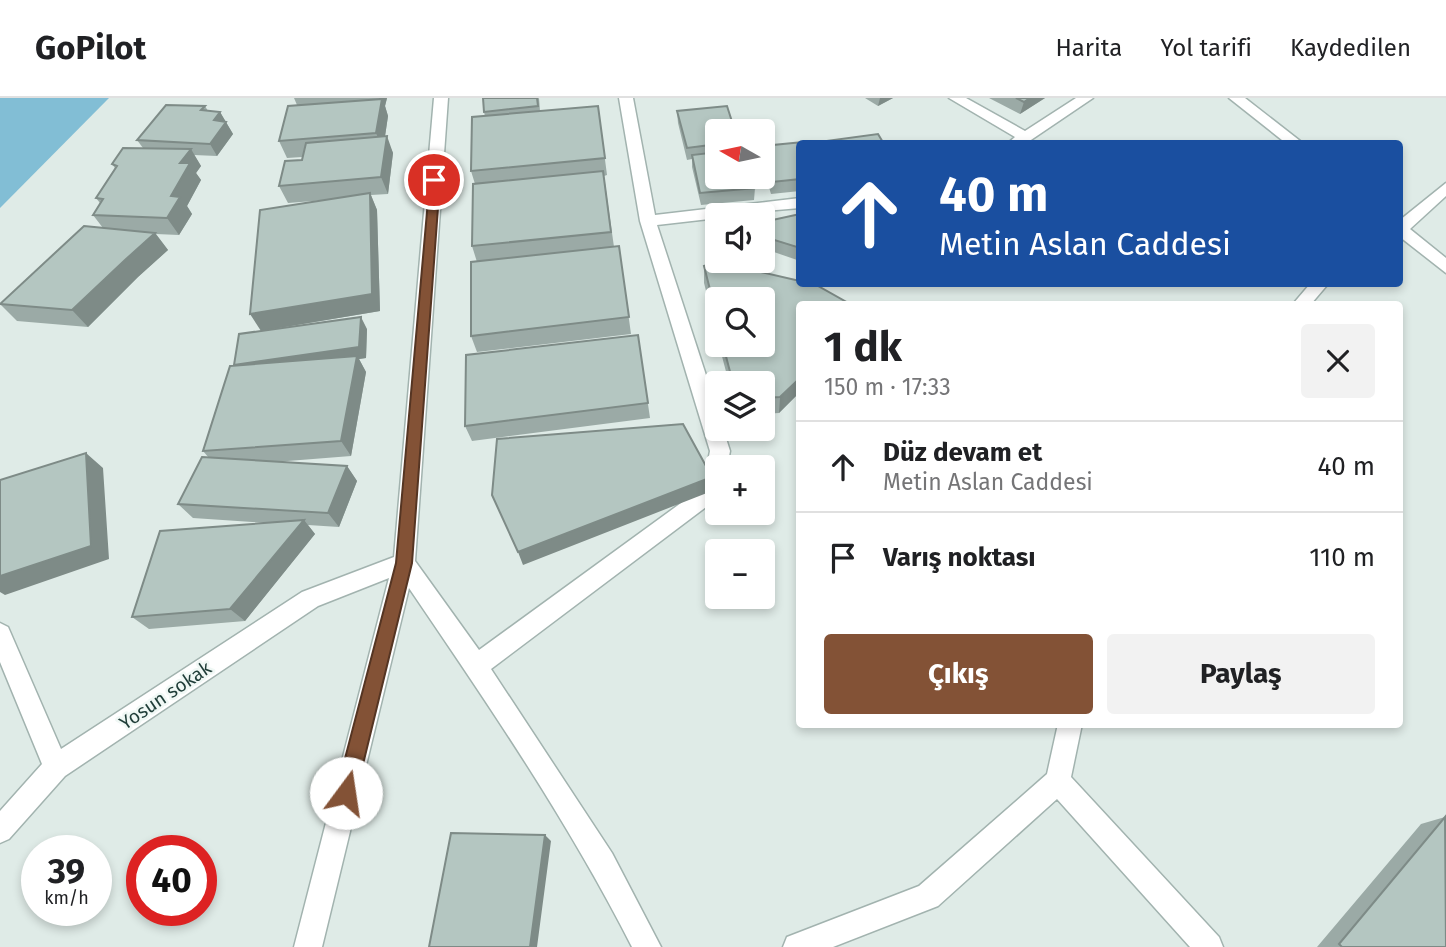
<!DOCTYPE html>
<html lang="tr">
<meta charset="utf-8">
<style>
:root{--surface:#fff;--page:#f2f2f2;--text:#202124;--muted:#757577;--line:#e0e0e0;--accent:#835236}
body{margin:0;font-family:"Fira Sans",sans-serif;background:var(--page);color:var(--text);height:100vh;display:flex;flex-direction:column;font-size:26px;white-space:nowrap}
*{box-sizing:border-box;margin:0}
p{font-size:23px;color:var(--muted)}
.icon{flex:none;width:38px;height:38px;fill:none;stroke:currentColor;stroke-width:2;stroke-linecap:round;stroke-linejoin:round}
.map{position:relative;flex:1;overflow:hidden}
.panel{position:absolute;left:796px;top:203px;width:607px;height:427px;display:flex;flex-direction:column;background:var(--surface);border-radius:7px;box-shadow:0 4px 10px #0003}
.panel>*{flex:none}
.top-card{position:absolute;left:796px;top:42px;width:607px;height:147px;border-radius:7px;box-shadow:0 4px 10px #0003;background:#1a4fa0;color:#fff;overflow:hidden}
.needle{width:46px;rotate:279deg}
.tools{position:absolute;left:705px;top:21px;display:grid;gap:14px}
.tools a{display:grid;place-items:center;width:70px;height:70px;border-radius:7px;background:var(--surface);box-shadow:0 4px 10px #0003;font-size:35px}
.speed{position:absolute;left:21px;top:737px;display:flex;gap:14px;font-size:35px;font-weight:700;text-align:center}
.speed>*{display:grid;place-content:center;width:91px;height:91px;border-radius:50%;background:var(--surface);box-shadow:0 4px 10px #0003;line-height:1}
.speed small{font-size:18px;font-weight:400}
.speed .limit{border:10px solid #d22;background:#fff;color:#111}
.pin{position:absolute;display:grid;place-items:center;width:60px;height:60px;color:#fff;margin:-30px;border:4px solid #fff;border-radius:50%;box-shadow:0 2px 7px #0007}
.me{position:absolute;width:77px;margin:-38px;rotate:14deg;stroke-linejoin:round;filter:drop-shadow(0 0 5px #0008)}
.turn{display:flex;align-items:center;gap:24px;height:147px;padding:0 28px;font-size:32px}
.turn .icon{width:91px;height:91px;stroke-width:2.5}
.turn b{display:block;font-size:49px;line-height:60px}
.round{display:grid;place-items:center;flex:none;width:74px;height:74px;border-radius:7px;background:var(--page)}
.summary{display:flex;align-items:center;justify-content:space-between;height:119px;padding:0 28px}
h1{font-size:42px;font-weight:700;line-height:52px}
.button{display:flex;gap:14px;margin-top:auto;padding:14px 28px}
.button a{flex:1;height:80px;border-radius:7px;background:var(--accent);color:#fff;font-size:28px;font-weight:700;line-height:80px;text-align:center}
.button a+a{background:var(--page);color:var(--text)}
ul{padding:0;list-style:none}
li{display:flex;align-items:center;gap:21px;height:91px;padding:0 28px;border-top:2px solid var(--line)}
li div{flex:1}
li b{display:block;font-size:26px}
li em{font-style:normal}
header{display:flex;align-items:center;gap:42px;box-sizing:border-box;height:98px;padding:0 35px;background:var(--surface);border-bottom:2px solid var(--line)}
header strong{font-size:33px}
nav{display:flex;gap:38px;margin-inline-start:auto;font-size:24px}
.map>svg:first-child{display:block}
</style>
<header>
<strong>GoPilot</strong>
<nav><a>Harita</a><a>Yol tarifi</a><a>Kaydedilen</a></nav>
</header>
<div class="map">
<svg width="1446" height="849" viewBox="0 0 1446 849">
<rect width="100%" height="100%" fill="#dfebe7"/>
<path fill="#82bed5" d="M0,0H109L0,110Z"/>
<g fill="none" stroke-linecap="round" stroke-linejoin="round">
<g stroke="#a2b3af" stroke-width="3">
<path id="minor" d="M434,0H448L415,463L479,552L703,389L710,353L640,123L619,0H633L655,117L800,100V110L718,117V120L657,127L718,314V331H723L730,353L727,369H718V400L491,571L612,755L661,849H632C568,723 488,606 409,490L322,849H294L389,480L318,508L65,678L9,741L0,745V713L42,666L0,564V525L8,529L61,651L302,494L394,459Z
M949,0H966L1025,33L1076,0H1093L1025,46H1007L1015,39Z
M1229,0H1245L1304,46H1287Z
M1446,85V98L1410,131L1446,160V175L1400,139V122Z
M1310,186H1328L1311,206H1293Z
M1058,626H1082L1071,679L1219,839L1223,849H1190L1057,701L938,808L833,849H783L787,839L919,788L1047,676Z"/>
</g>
<use href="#minor" fill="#fff" fill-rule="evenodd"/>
</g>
<path fill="#9baaa6" d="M294,0H387L385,8L388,18L385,38L393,55L388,96L371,97L377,112L380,213L261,233L326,102L288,105L279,88L302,62V59L287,60L279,43L297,7Z
M539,0L540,13L598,8L607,77L604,78L614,149L619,148L631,236L477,254L471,238L477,164L472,148L475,86L471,73L485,18L484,14Z
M865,0H893L878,8Z
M989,0H1045L1020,16Z
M205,8L208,13L220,14L233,36L217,58L194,57L201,68L196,75L201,82L187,108L192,116L179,137L156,136L168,152L138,179L88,229L17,223L0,206L103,130L93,117L100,105L96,100L115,70L112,66L143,50L137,42Z
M677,13L718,33V79L755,90L754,102L701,107L692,69V61L687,62L678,25Z
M800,46V93L771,96L763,69V48Z
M800,116V163L771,153L763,139V124Z
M704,168L800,206V294L779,315L763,316V285H729L719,247H763L718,201V239L704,185Z
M367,231L366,260L359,261L366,274L351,358L275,364L347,368L357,383L339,429L308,427L315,436L245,523L149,531L132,519L267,425L193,420L178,406L209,360L203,353L234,267Z
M638,237L650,320L472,343L465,328Z
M1445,719L1446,849H1317L1421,726Z"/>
<path fill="#7e8b87" d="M379,0H387L385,8L388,18L383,52L376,35L381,5Z
M880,0H893L878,8Z
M1030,0H1045L1020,16L1024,4Z
M220,14L233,36L217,58L210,46L214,22Z
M387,38L393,55L388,96L381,79Z
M191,51L201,68L196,75L201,82L187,108L192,116L179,137L167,120L171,98L180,65Z
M370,95L377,112L380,213L261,233L250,216Z
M155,135L168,152L138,179L88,229L72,212L125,162Z
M361,219L367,231L366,260L359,261L366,274L351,358L341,343L234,267Z
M800,280V294L779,315L780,299Z
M86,355L103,370L109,461L5,497L0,494V478Z
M347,368L357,383L339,429L328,415Z
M712,379V393L523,467L518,454Z
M304,422L315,436L245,523L230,511Z
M545,737L551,743L537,849H530Z"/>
<path fill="#b4c6c1" stroke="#7e8b87" stroke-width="2" d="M483,0H537L538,8L484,14Z
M1016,0H1030L1024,4Z
M382,1L376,35L279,43L288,8Z
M166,7L205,8L201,12L220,14L214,22L226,24L210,46L137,42Z
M598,8L605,60L471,73L472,19Z
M727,8L735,33H718V46L687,50L677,13Z
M878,36L884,46H827L826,43Z
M387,38L381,79L279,88L285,63L302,62L306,45Z
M813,43L814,46H800V81L772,84L763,55V48Z
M123,50L191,51L180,65H190L171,98L180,99L167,120L93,117L103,101L96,100L117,68L112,66Z
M718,54V79H752L755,90L700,95L692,57Z
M603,73L611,134L472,148L473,86Z
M370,95L372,196L250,216L260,112Z
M800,116V150L771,141L763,126V124Z
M84,128L155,135L125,162L72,212L0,206Z
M619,148L629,219L471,238V164Z
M717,164L800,183V186H809L818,188L850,206H800V280L780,299L763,300V285H733L723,247H763V201H718V223L704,168Z
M361,219L359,249L234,267L239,236Z
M638,237L648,305L465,328L466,257Z
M357,258L341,343L203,353L230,268Z
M683,326L712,379L518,454L492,397L497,341Z
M86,355L91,448L0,478V382Z
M202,359L347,368L328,415L178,406Z
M304,422L230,511L132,519L160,433Z
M1445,719L1446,849H1342L1339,846Z
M451,735L545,737L530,849H429Z"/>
<path fill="#835236" stroke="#553523" stroke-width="2" d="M430,80L440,82L412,465L356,695L353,702L346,705L339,702L336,695L396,465Z"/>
<g text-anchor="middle" stroke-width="5" stroke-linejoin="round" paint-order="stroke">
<g font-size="19" fill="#1f3d38" stroke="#f0f8f5">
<text transform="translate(165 597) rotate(-34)" y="7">Yosun sokak</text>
</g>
</g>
</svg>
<div class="tools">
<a><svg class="needle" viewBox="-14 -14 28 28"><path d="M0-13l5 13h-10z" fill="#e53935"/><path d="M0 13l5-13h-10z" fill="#757577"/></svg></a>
<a><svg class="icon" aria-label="sound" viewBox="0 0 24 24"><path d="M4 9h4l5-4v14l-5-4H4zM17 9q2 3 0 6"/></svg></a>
<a><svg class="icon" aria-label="search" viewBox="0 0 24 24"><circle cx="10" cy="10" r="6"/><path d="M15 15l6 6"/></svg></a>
<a><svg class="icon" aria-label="layers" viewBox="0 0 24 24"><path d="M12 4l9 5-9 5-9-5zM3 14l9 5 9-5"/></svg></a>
<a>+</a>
<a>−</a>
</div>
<div class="speed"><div>39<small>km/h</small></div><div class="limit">40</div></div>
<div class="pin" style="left:434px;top:82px;background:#d93025"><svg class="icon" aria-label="arrive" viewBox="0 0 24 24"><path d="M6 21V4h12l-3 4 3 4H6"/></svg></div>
<svg class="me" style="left:346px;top:695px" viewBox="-20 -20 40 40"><circle r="19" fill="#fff"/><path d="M0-13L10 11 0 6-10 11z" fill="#835236"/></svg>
<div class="top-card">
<div class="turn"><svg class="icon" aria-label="ahead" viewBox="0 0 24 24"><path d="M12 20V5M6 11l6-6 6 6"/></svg><div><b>40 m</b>Metin Aslan Caddesi</div></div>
</div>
<section class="panel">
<div class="summary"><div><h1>1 dk</h1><p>150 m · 17:33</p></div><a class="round"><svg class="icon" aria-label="close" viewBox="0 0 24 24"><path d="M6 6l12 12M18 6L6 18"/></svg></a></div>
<ul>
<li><svg class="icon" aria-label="ahead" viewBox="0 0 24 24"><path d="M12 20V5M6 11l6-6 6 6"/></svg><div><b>Düz devam et</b><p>Metin Aslan Caddesi</p></div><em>40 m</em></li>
<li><svg class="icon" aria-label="arrive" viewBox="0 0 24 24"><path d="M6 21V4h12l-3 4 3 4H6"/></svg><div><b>Varış noktası</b></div><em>110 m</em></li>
</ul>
<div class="button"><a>Çıkış</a><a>Paylaş</a></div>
</section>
</div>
